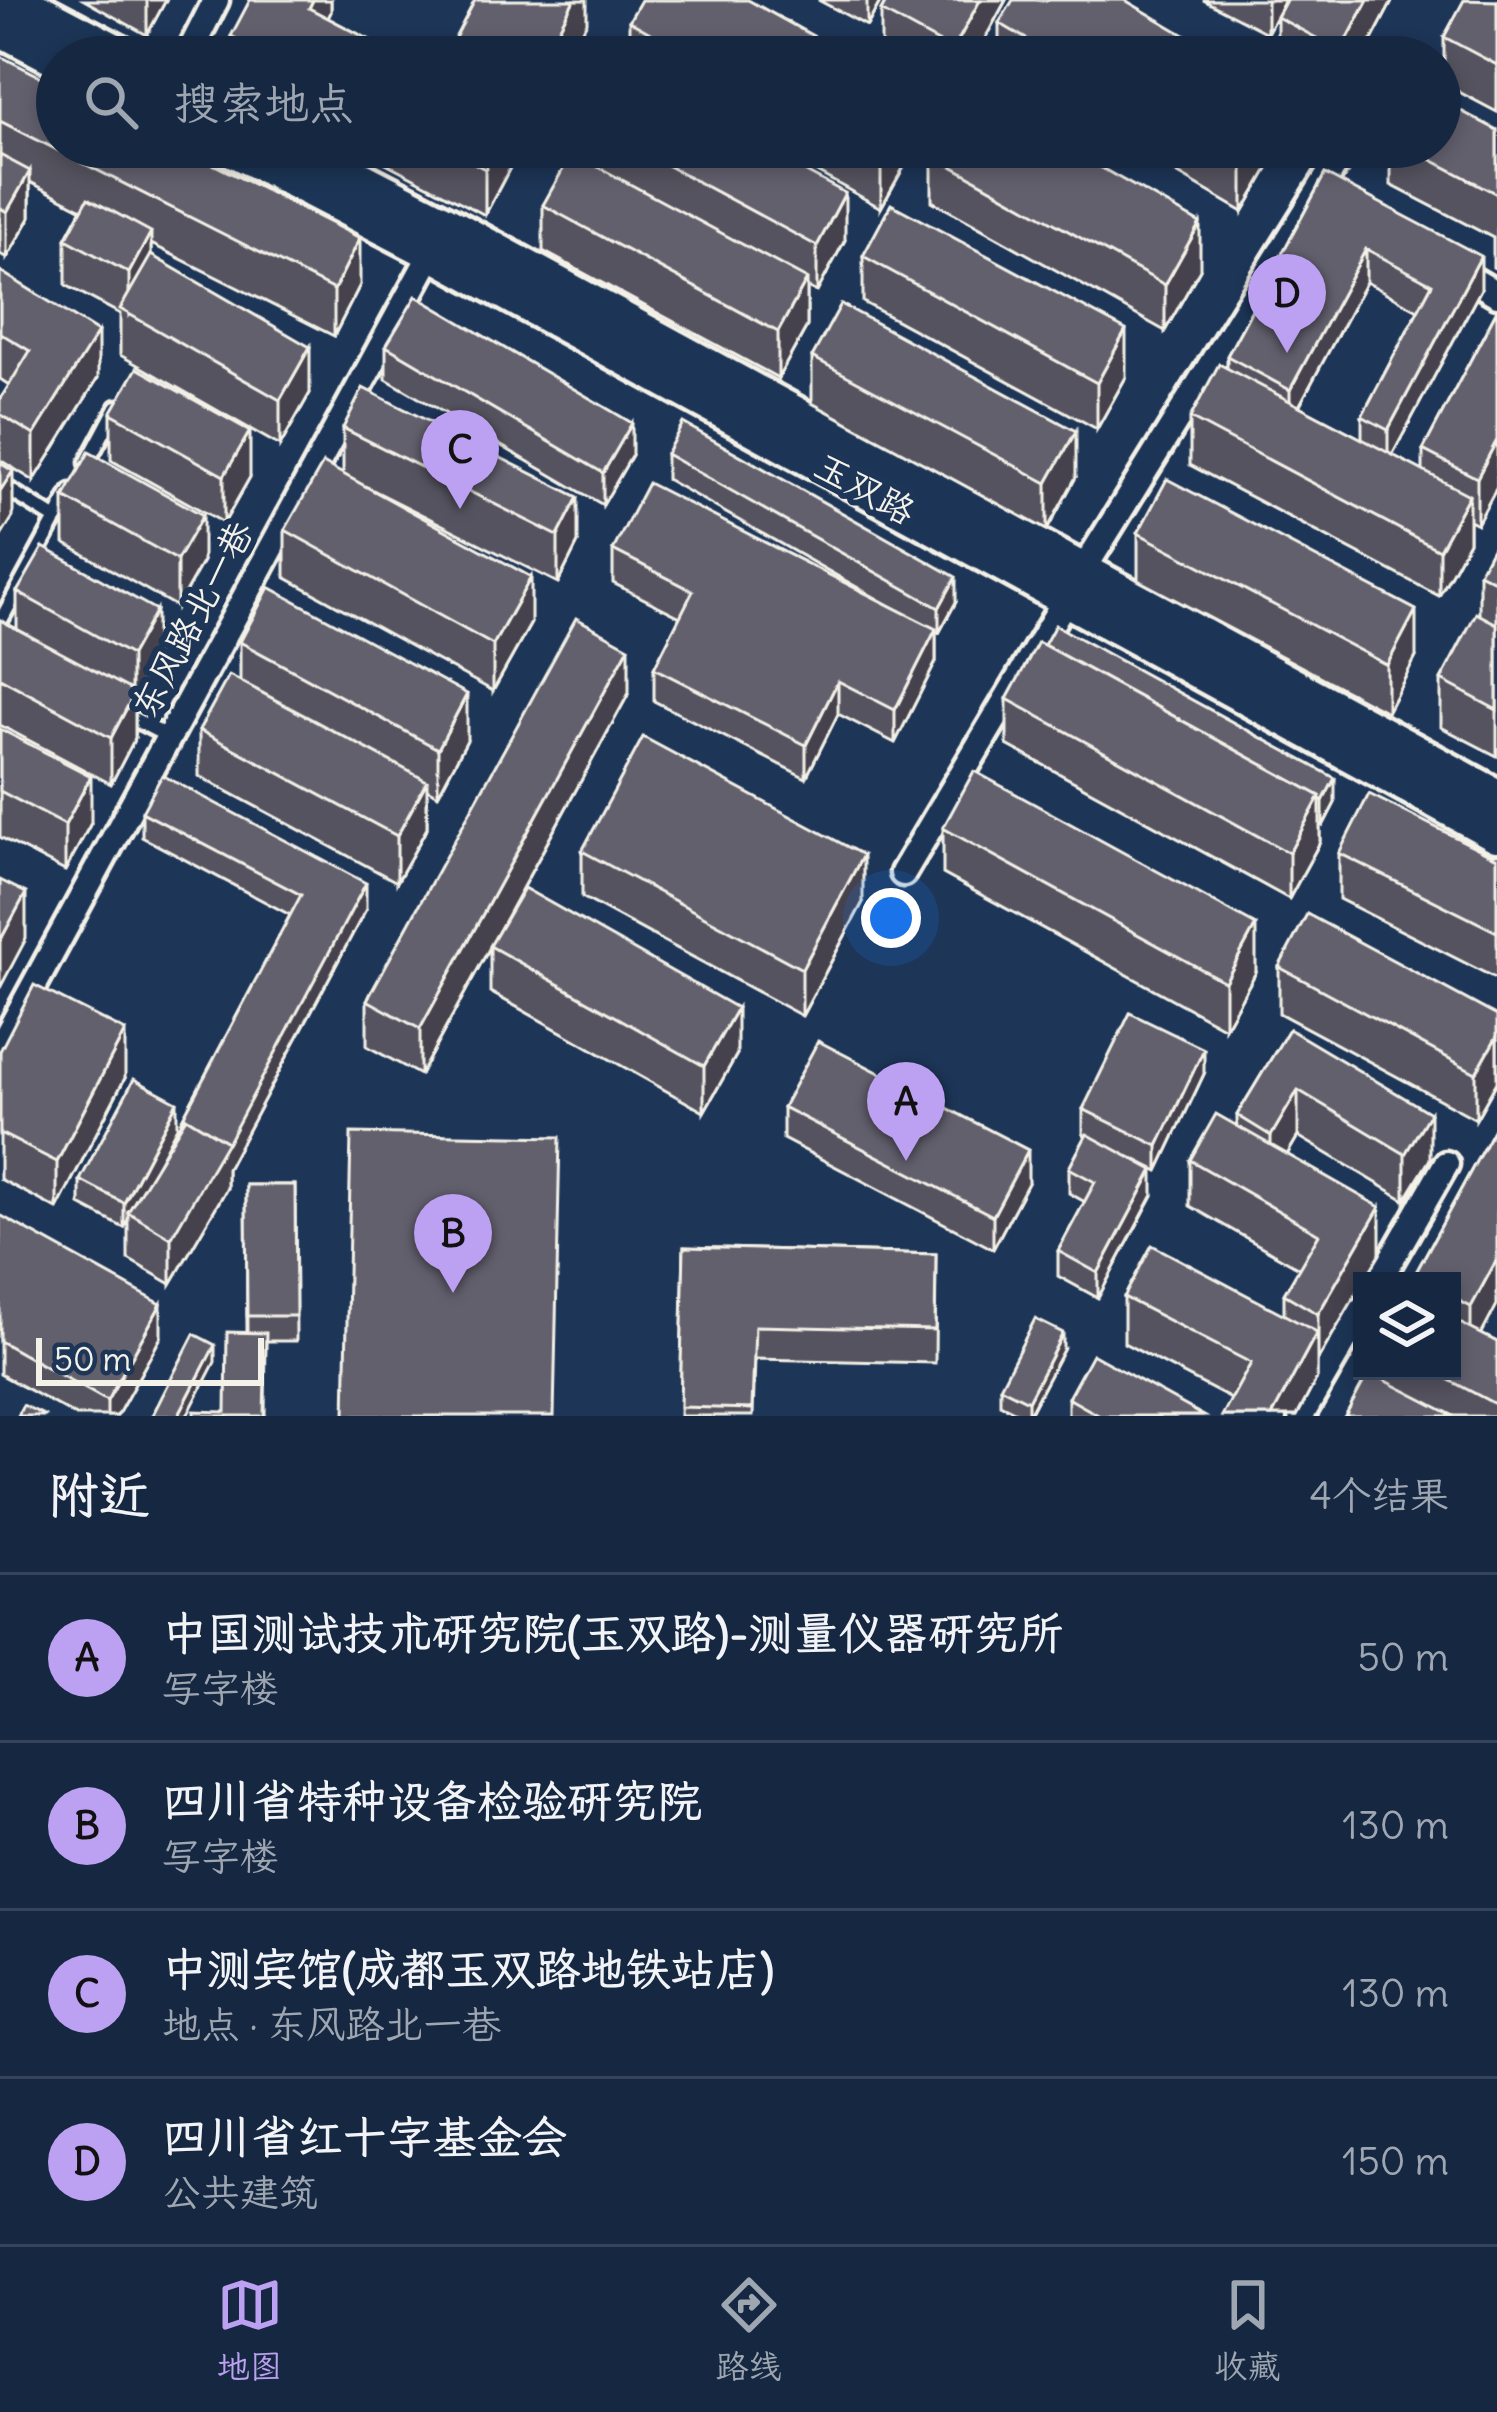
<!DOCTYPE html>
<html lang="zh">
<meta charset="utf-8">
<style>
body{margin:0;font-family:Delius,"LXGW WenKai TC",sans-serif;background:#23344c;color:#f1f3f6}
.controls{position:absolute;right:36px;bottom:36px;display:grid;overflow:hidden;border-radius:0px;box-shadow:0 6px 18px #0003}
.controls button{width:108px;height:108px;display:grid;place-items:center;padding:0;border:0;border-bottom:3px solid #35445a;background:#162841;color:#f1f3f6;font:60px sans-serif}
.scale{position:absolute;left:36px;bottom:30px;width:228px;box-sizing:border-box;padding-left:12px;border:6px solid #f4f1e8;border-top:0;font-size:33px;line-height:42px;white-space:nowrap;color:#f4f1e8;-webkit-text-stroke:9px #1d3557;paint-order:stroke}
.you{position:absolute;left:891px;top:918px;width:42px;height:42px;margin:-30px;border:9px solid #fff;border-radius:50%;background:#1a73e8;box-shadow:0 0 0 18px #1a73e833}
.badge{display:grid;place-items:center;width:78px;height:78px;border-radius:50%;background:#bca0f2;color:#111;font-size:39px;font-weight:700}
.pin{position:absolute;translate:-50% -99px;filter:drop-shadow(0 3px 6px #0008)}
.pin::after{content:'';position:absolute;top:63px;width:42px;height:36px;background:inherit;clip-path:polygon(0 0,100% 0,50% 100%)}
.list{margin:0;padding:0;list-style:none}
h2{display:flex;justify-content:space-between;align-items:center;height:156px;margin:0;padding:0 48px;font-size:51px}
h2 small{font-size:39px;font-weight:400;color:#9ea6b1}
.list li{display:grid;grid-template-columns:78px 1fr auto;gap:36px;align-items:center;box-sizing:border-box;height:168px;padding:0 48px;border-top:3px solid #35445a}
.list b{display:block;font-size:45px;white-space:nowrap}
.list p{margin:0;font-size:39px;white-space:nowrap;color:#9ea6b1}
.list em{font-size:39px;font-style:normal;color:#9ea6b1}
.icon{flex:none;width:66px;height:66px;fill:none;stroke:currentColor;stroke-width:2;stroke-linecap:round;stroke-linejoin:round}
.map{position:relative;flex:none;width:1497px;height:1416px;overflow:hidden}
.search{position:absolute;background:#162841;box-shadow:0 6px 18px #0003;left:36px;right:36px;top:36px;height:132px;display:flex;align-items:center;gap:30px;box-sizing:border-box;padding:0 42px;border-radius:66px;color:#9ea6b1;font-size:45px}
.sheet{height:828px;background:#162841}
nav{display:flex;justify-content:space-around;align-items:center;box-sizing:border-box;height:168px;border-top:3px solid #35445a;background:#162841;font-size:33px;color:#9ea6b1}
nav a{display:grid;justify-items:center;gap:6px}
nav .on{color:#bca0f2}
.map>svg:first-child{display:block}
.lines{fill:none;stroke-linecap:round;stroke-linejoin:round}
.service-casing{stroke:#f4f1e8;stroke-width:21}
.minor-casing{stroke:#f4f1e8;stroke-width:33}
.secondary-casing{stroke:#f4f1e8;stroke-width:45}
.service{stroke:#1d3557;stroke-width:12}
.minor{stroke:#1d3557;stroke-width:24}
.secondary{stroke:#1d3557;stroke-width:36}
.wall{fill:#55535f;stroke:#f4f1e8;stroke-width:3;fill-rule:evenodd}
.shaded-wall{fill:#45434d;stroke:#f4f1e8;stroke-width:3}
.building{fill:#63606e;stroke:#f4f1e8;stroke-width:3}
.labels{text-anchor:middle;stroke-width:12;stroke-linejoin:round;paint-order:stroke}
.street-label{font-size:36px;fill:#f4f1e8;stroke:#1d3557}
</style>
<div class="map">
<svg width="1497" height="1416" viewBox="0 0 1497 1416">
<rect width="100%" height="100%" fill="#1d3557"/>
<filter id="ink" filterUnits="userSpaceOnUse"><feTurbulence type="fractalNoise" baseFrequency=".00833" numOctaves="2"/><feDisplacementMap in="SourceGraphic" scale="24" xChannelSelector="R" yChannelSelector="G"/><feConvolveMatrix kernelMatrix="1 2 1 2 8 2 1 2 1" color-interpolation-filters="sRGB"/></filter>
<g filter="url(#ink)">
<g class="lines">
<defs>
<g id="service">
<path d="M87 463 117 407"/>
<path d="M0 484 56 519"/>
<path d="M0 622 71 491"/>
<path d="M124 714 169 737"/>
</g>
<g id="minor">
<path d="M1221 53 1226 57"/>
<path d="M187 57 216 0"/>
<path d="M1456 270 1497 294"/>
<path d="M903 873 1082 572 1346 147"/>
<path d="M0 1048 440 238"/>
<path d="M1379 1281 1446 1164"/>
<path d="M1301 1416 1362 1310"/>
</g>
<g id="secondary">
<path d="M16 0 124 57"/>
<path d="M0 27 57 57"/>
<path d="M231 147 432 251 1497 833"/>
<path d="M296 147 447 225 1497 798"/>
</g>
</defs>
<!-- service casing -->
<use href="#service" class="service-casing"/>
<!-- minor casing -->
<use href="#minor" class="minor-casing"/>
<!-- secondary casing -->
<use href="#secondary" class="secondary-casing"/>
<!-- service -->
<use href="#service" class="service"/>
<!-- minor -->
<use href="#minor" class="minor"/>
<!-- secondary -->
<use href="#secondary" class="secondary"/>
</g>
<!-- wall -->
<g class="wall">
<path d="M84 0H166L147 35Z"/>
<path d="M331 0V12L328 18 403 57H231V36Z"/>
<path d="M818 0H881L867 26Z"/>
<path d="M887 0H1006L975 57H881V11Z"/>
<path d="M1203 0H1285L1267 33Z"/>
<path d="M1286 0H1393L1363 57H1277V17Z"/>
<path d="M1497 1V112L1444 84V37Z"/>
<path d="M629 21 851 57H629Z"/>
<path d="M999 23 1222 57H999Z"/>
<path d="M0 56 360 285 334 336 151 244V255L310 393 280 446 120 355V314L66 285V239L82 209 30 182V218L7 258 0 254Z"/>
<path d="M1497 130V269L1493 267V238L1391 185V147H1440Z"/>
<path d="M355 147H521L485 215Z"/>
<path d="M582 147H760L845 240 817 292 807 287V326L778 378 543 251V205L582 158Z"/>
<path d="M772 147H915L881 208Z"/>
<path d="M1132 147H1281L1243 212Z"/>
<path d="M932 155 1200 269 1165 331 932 201Z"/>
<path d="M1325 174 1481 289 1392 455 1423 471V450L1497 310V487L1477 524 1469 520V541L1439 596 1190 465V418L1227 368V356ZM1366 282 1418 310 1362 416V439L1299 406Z"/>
<path d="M863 256 1126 377 1097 429 863 302Z"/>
<path d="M0 271 98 378 34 481 0 460V400L9 385 0 379Z"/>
<path d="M386 346 632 455 603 505 386 379Z"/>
<path d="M812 357 1076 477 1047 530 812 403Z"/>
<path d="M111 413 250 477 224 523 111 460Z"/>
<path d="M343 428 578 543 558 583 367 487 531 623 493 691 285 577V530L343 474Z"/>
<path d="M666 454 956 602 939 633 936 631V662L895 743 838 714 806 778 654 701V668L680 617 613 583V550L899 611 666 479Z"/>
<path d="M64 497 203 561 177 607 64 543Z"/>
<path d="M1138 533 1416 657 1387 712 1138 580Z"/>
<path d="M1497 539V756L1441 727V680L1479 614V573Z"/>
<path d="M17 592 156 656 135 694V738L111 784 0 725V620L17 629Z"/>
<path d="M240 642 467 740 438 795 427 789V828L397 882 199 776V730L240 681Z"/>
<path d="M629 693 505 920 737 1054 704 1112 490 992V947L420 1075 367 1046V1000Z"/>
<path d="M1007 699 1335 803 1323 826 1320 824V842L1289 899 1007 745Z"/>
<path d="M0 729 91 823 65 871 0 837Z"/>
<path d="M142 812 366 909 227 1169V1188L171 1284 128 1259V1219L124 1228 80 1205V1180L177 1127 161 1157 181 1124V1121L290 915 142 837Z"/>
<path d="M943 828 1256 972 1225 1028 943 874Z"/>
<path d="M582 851 863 902 802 1016 582 897Z"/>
<path d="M1339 853 1497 858V979L1339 899Z"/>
<path d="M1279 967 1497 1016V1082L1476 1119 1279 1013Z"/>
<path d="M1289 1029 1430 1159 1405 1200 1298 1136 1287 1155 1380 1254 1317 1359V1378L1297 1416H1223L1231 1399 1124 1343V1297L1284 1314V1294L1299 1268 1190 1206V1160L1237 1126V1115Z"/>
<path d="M0 1051 125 1078 57 1209 0 1179Z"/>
<path d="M1204 1074 1158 1171 1132 1158 1153 1195 1098 1298 1058 1276V1251L1085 1202 1069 1193V1168L1086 1136 1083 1134V1109Z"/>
<path d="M783 1107 1028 1183 993 1249 783 1139Z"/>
<path d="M1497 1123 1481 1334 1497 1342V1416H1345L1385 1380V1371H1452V1281H1414V1276Z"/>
<path d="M246 1185H295L296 1341H266L265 1416 226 1412 247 1333Z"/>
<path d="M0 1215 161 1337 117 1416H76L0 1374Z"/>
<path d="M684 1247 936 1254 935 1363 755 1359 753 1416H680Z"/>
<path d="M1063 1350 1028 1416H1024L1000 1404V1387Z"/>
<path d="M1068 1398 1204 1416H1068Z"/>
</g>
<!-- shaded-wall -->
<g class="shaded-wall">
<path d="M147 0H166L147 35Z"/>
<path d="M313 0H331V12L309 54V8Z"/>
<path d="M574 0H587V22L569 57H544Z"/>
<path d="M867 0H881L867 26Z"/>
<path d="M980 0H1006L975 57H953V50Z"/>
<path d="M1267 0H1285L1267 33Z"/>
<path d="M1368 0H1393L1363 57H1341V51Z"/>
<path d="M497 147H521L485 215V169Z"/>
<path d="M889 147H915L881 208V162Z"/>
<path d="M1254 147H1281L1243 212V166Z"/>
<path d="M30 171V218L7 258V212Z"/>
<path d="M845 193V240L817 292V246Z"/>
<path d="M1200 223V269L1165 331V285Z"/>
<path d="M151 232V279L129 314V273Z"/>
<path d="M360 238V285L334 336V290Z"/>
<path d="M1366 249V282L1290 423V390Z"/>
<path d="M1481 256V289L1388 463V430Z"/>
<path d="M807 279V326L778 378V332Z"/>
<path d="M1126 330V377L1097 429V383Z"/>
<path d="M98 332V378L34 481V435Z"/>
<path d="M310 347V393L280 446V400Z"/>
<path d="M632 423V455L603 505V473Z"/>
<path d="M250 431V477L224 523V476Z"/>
<path d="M1076 431V477L1047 530V483Z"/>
<path d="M1497 440V487L1477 524V478Z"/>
<path d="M13 471V517L0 538V491Z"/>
<path d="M1469 495V541L1439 596V550Z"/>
<path d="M578 497V543L558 583V536Z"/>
<path d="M203 515V561L177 607V560Z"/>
<path d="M531 577V623L493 691V645Z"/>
<path d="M956 577V602L939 633V608Z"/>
<path d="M156 610V656L135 694V738L111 784V738L131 700V655Z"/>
<path d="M1416 610V657L1387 712V665Z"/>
<path d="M936 629V662L895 743V710Z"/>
<path d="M629 647V693L420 1075V1029Z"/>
<path d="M838 681V714L806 778V745Z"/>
<path d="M467 694V740L438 795V749Z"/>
<path d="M91 776V823L65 871V825Z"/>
<path d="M1335 778V803L1323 826V801Z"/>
<path d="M427 781V828L397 882V836Z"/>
<path d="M1320 796V842L1289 899V853Z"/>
<path d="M863 855V902L802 1016V969Z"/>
<path d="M366 883V909L227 1169V1188L171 1284V1238Z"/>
<path d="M26 893V939L0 988V941Z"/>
<path d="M1256 925V972L1225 1028V982Z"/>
<path d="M737 1008V1054L704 1112V1066Z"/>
<path d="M125 1031V1078L57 1209V1162Z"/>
<path d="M1497 1036V1082L1476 1119V1073Z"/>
<path d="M1204 1049V1074L1158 1171V1146Z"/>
<path d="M1298 1090V1136L1271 1182V1136Z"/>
<path d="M177 1102V1127L131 1214 128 1212V1219L124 1228V1203Z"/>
<path d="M1430 1113V1159L1405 1200V1154Z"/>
<path d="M1028 1150V1183L993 1249V1216Z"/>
<path d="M1153 1170V1195L1098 1298V1273Z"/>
<path d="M1380 1207V1254L1364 1281H1362V1284L1318 1360V1314Z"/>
<path d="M1497 1259V1305L1471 1354V1307Z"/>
<path d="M161 1304V1337L117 1416H107V1401Z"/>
<path d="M1317 1332V1378L1297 1416H1272Z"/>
<path d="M1063 1333V1350L1028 1416V1401Z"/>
<path d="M215 1345V1362L187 1416H178Z"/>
</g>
<!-- building -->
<g class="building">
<path d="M250 0H313L309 8 403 57H272L231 36Z"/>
<path d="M475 0H574L544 57H445Z"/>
<path d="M641 0H748L851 57H693L629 21Z"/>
<path d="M887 0H980L953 50 881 11Z"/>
<path d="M1013 0H1125L1222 57H1057L999 23Z"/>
<path d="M1286 0H1368L1341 51 1277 17Z"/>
<path d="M1464 0 1497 1V65L1444 37Z"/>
<path d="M0 56 57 85V147H179L360 238 334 290 0 121Z"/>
<path d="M1440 100 1497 130V194L1407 147H1440Z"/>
<path d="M444 147H497L485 169Z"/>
<path d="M633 147H760L845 193 817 246Z"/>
<path d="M855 147H889L881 162Z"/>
<path d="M937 147H1064L1200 223 1165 285 932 155Z"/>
<path d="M1210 147H1254L1243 166Z"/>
<path d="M572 153 807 279 778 332 543 205Z"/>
<path d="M0 155 30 171 7 212 0 208Z"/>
<path d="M1325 174 1481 256 1388 430 1362 416 1432 284 1366 249 1290 390 1227 356Z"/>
<path d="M88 198 151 232 129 273 66 239Z"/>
<path d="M891 204 1126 330 1097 383 863 256Z"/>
<path d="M151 255 310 347 280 400 120 309Z"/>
<path d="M0 271 98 332 34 435 0 414V400L30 351 0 333Z"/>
<path d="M416 296 632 423 603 473 386 346Z"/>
<path d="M841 304 1076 431 1047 483 812 357Z"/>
<path d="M1497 310V440L1477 478 1423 450Z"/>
<path d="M1219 364 1469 495 1439 550 1190 418Z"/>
<path d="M137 368 250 431 224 476 111 413Z"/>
<path d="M363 388 578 497 558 536 343 428Z"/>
<path d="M683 423 956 577 939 608 666 454Z"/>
<path d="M89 452 203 515 177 560 64 497Z"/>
<path d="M0 463 13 471 0 491Z"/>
<path d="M323 463 531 577 493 645 285 530Z"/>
<path d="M1167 479 1416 610 1387 665 1138 533Z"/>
<path d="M648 483 936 629 895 710 838 681 806 745 654 668 693 591 613 550Z"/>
<path d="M1497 539V582L1479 573Z"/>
<path d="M43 547 156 610 131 655 17 592Z"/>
<path d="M269 587 467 694 438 749 240 642Z"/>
<path d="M1476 613 1497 624V710L1441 680Z"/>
<path d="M576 618 629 647 420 1029 367 1000Z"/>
<path d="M0 620 135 692 111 738 0 678Z"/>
<path d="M1055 625 1335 778 1323 801 1319 798 1320 796 1044 645Z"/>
<path d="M1038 642 1320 796 1289 853 1007 699Z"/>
<path d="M229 675 427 781 397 836 199 730Z"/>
<path d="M0 729 91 776 65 825 0 791Z"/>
<path d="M643 737 863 855 802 969 582 851Z"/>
<path d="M974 771 1256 925 1225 982 943 828Z"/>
<path d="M162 775 366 883 227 1144V1142L186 1117 183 1122 181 1121 301 895 142 812Z"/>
<path d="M1369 794 1497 858V932L1339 853Z"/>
<path d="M0 880 26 893 0 941Z"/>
<path d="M524 888 737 1008 704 1066 490 946Z"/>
<path d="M1307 914 1497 1016V1036L1476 1073 1279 967Z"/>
<path d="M34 985 125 1031 57 1162 0 1133V1051Z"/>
<path d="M1130 1013 1204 1049 1158 1146 1083 1109Z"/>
<path d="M1289 1029 1430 1113 1405 1154 1298 1090 1271 1136 1237 1115Z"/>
<path d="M818 1041 1028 1150 993 1216 783 1107Z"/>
<path d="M134 1079 177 1102 124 1203 80 1180Z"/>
<path d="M1216 1114 1380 1207 1318 1314 1284 1294 1319 1234 1190 1160Z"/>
<path d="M186 1117 227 1142 171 1238 128 1212Z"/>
<path d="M1497 1123V1259L1471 1307 1452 1297V1281H1423L1414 1276Z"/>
<path d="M351 1133 560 1137 554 1416H345Z"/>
<path d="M1087 1134 1153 1170 1098 1273 1058 1251 1095 1182 1069 1168Z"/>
<path d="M246 1185H295L296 1316H247Z"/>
<path d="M0 1215 161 1304 107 1401 0 1341Z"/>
<path d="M1152 1245 1317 1332 1272 1416H1222L1251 1363 1124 1297Z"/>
<path d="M684 1247 936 1254 935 1330 755 1326 752 1409 680 1407Z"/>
<path d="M1035 1319 1063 1333 1028 1401 1000 1387Z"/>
<path d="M1452 1319 1497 1342V1405L1432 1371H1452Z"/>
<path d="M227 1332 266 1333 264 1416H194V1411L226 1412Z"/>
<path d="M194 1334 215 1345 178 1416H152Z"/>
<path d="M1092 1354 1204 1416H1100L1068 1398Z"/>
<path d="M1369 1372 1454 1416H1345Z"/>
<path d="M23 1405 46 1416H18Z"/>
</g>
</g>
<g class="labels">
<!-- street labels -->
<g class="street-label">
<text transform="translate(865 488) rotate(29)" y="13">玉双路</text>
<text transform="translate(192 619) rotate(-62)" y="13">东风路北一巷</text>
</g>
</g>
</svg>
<div class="controls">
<button><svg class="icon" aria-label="layers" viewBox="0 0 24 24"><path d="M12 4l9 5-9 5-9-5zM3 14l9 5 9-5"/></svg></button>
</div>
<div class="scale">50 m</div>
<div class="you"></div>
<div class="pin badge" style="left:906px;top:1161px">A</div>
<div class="pin badge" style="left:453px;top:1293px">B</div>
<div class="pin badge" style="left:460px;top:509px">C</div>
<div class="pin badge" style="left:1287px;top:353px">D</div>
<div class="search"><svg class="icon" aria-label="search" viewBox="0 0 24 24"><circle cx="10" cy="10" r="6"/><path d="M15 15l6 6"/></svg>搜索地点</div>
</div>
<section class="sheet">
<h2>附近<small>4个结果</small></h2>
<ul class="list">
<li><span class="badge">A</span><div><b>中国测试技术研究院(玉双路)-测量仪器研究所</b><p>写字楼</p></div><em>50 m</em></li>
<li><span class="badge">B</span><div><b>四川省特种设备检验研究院</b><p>写字楼</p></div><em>130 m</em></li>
<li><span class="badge">C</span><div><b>中测宾馆(成都玉双路地铁站店)</b><p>地点 · 东风路北一巷</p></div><em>130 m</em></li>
<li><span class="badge">D</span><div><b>四川省红十字基金会</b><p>公共建筑</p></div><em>150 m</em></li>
</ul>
</section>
<nav>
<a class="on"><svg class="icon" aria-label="map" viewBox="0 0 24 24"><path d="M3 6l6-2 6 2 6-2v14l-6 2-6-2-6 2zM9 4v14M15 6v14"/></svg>地图</a>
<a><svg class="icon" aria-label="directions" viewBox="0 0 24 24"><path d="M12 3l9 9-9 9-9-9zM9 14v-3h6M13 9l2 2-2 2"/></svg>路线</a>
<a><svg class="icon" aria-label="saved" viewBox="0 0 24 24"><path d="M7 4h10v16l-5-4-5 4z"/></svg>收藏</a>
</nav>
